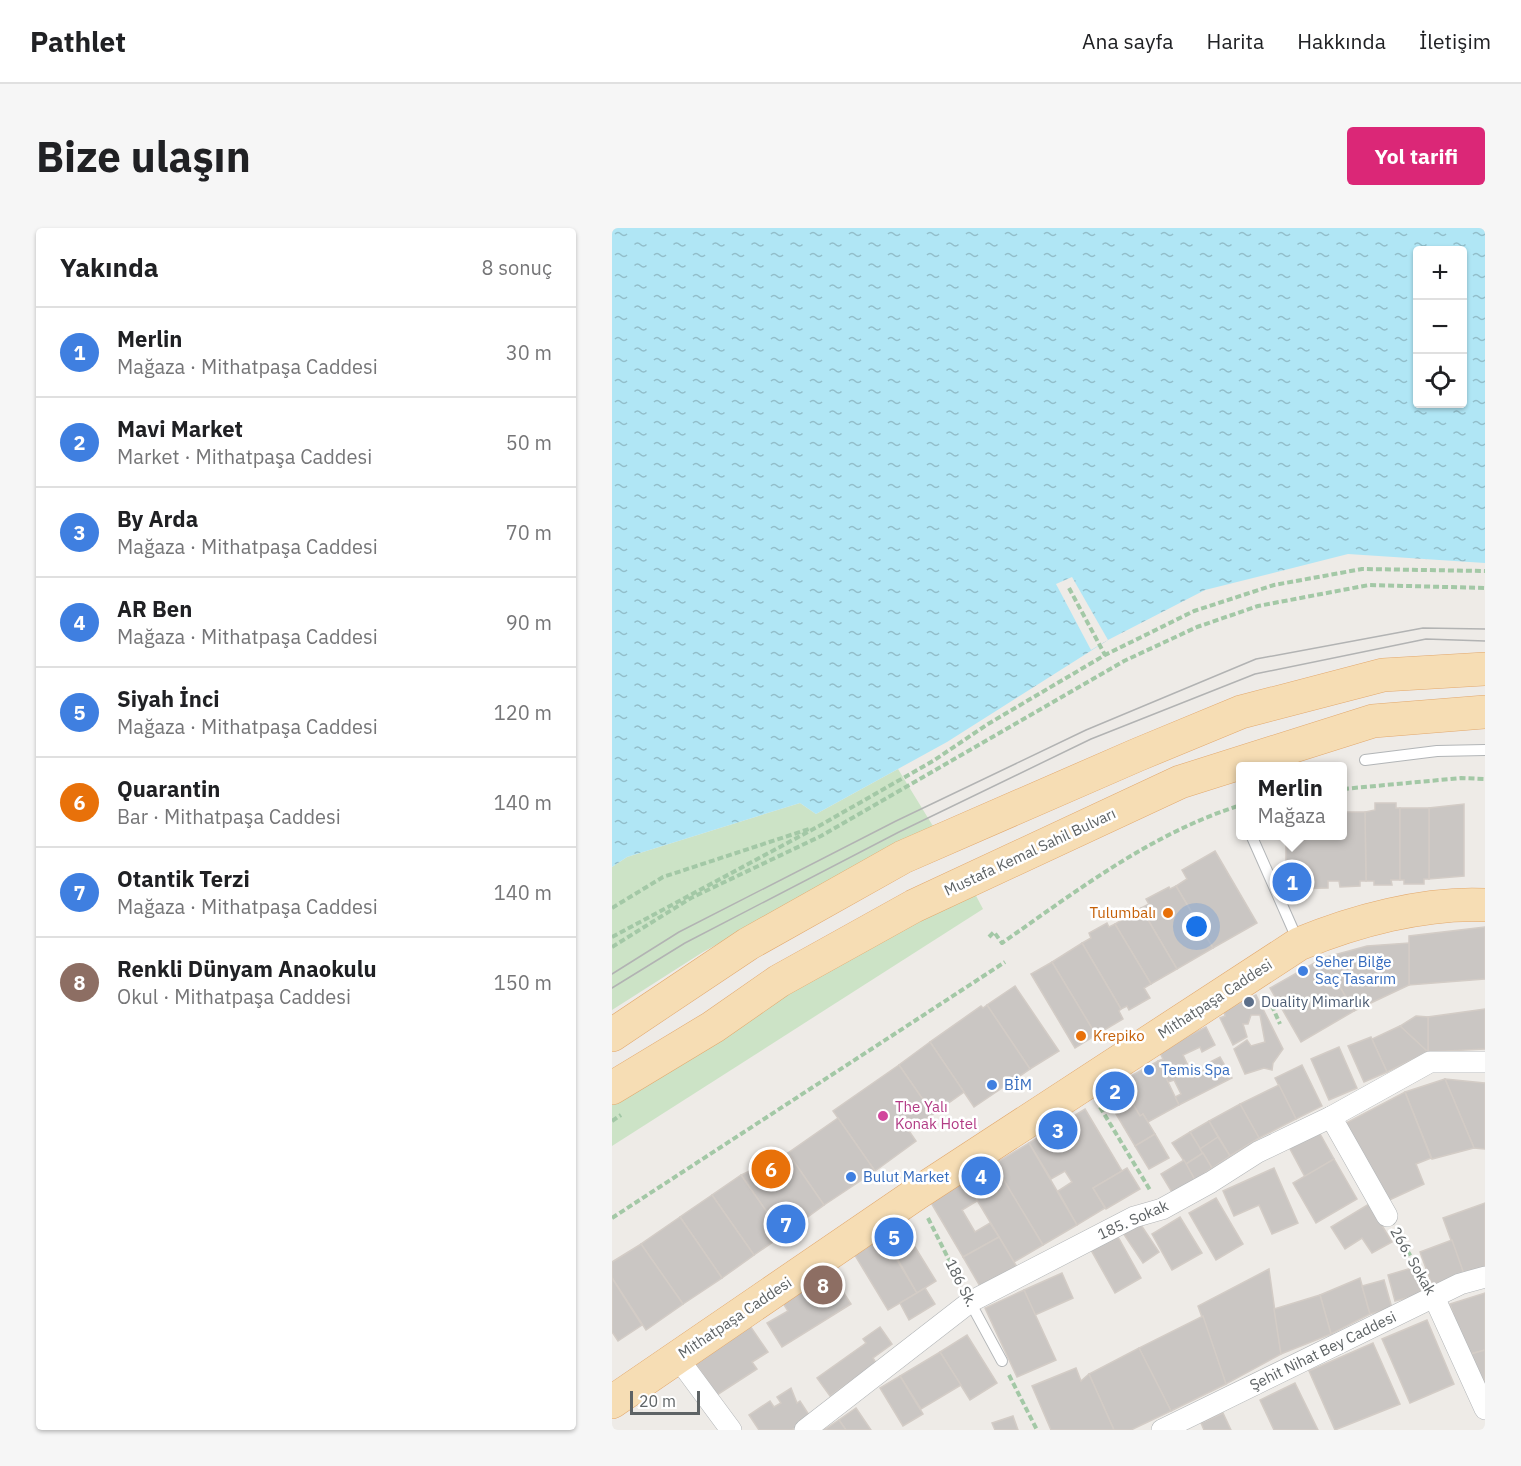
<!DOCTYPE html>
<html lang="tr">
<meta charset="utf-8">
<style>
body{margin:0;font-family:"IBM Plex Sans",sans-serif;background:#f6f6f6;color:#202124}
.controls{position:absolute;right:18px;top:18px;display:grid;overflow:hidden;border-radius:6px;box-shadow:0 2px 4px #0004}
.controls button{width:54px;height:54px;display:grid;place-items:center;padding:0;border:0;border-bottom:2px solid #e0e0e0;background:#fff;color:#202124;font:30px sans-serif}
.scale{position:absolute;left:18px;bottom:15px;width:70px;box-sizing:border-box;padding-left:6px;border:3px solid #5e6365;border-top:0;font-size:16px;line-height:21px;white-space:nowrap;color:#5e6365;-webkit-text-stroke:4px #fff;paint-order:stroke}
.you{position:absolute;left:585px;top:699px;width:21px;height:21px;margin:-15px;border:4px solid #fff;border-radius:50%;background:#1a73e8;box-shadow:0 0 0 9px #1a73e833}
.badge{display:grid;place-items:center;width:39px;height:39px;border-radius:50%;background:#db2777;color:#fff;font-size:20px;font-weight:700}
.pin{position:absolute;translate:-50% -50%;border:3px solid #fff;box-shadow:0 2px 6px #0006}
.popup{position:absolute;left:624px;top:534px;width:111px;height:78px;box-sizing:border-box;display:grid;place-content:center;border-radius:6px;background:#fff;filter:drop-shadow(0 2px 4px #0005);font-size:20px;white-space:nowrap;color:#757577}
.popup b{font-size:22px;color:#202124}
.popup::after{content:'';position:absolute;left:50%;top:100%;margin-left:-12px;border:12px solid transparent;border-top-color:#fff}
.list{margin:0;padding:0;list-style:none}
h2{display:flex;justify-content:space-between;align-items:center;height:78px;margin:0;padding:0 24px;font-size:26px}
h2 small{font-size:20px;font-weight:400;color:#757577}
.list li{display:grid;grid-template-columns:39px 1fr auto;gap:18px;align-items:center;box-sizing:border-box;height:90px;padding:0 24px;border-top:2px solid #e0e0e0}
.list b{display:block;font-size:22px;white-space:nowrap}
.list p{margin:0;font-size:20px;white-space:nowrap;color:#757577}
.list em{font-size:20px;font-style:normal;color:#757577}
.icon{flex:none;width:33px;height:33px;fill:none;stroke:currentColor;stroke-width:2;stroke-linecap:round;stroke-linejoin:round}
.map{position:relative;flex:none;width:873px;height:1202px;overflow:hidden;border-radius:6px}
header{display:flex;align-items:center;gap:36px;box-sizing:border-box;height:84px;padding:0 30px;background:#fff;border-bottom:2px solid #e0e0e0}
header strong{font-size:28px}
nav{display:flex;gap:33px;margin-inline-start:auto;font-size:21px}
.intro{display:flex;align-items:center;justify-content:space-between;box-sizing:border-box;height:144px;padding:0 36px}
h1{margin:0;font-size:42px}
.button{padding:15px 27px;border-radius:6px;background:#db2777;color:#fff;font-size:21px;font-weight:700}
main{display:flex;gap:36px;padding:0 36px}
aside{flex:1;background:#fff;border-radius:6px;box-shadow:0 2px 4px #0004}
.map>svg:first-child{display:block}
.green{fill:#cce3c6}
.water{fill:url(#water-ripples);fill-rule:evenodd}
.pier{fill:#eeebe7}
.building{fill:#cac6c3;stroke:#d3ccc6;stroke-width:1.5}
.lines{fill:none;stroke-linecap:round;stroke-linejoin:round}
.service-casing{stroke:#b2b5b7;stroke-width:12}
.minor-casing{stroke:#b2b5b7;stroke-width:22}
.primary-casing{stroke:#e2a86d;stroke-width:34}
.path{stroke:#a3c8a6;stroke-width:4;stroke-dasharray:6 3;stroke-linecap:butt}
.service{stroke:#fff;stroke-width:10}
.minor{stroke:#fff;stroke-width:21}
.primary{stroke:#f6ddb4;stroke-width:33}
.tram{stroke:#b2b3b3;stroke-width:1.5}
.food-dot{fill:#e8710a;stroke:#fff;stroke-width:2}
.shop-dot{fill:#3f7fe0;stroke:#fff;stroke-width:2}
.service-dot{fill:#5c6f8a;stroke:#fff;stroke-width:2}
.hotel-dot{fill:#d1479c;stroke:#fff;stroke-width:2}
.labels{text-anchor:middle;stroke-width:5;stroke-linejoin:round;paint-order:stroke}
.street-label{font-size:15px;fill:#5e6365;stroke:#fff}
.food-label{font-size:15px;fill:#c56008;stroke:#fff;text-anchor:end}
.shop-label{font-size:15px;fill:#366cbe;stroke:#fff;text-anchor:start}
.service-label{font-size:15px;fill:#4e5e75;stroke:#fff;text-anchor:start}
.hotel-label{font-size:15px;fill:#b23c85;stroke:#fff;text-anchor:start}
</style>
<header>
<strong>Pathlet</strong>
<nav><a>Ana sayfa</a><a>Harita</a><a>Hakkında</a><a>İletişim</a></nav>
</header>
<div class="intro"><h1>Bize ulaşın</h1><a class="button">Yol tarifi</a></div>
<main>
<aside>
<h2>Yakında<small>8 sonuç</small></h2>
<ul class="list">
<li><span class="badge" style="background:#3f7fe0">1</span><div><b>Merlin</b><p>Mağaza · Mithatpaşa Caddesi</p></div><em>30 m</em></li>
<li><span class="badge" style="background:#3f7fe0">2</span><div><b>Mavi Market</b><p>Market · Mithatpaşa Caddesi</p></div><em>50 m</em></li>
<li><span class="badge" style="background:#3f7fe0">3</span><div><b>By Arda</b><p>Mağaza · Mithatpaşa Caddesi</p></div><em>70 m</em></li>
<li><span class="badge" style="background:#3f7fe0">4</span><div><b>AR Ben</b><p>Mağaza · Mithatpaşa Caddesi</p></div><em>90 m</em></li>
<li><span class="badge" style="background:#3f7fe0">5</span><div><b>Siyah İnci</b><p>Mağaza · Mithatpaşa Caddesi</p></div><em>120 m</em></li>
<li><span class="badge" style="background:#e8710a">6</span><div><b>Quarantin</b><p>Bar · Mithatpaşa Caddesi</p></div><em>140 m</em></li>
<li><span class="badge" style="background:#3f7fe0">7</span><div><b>Otantik Terzi</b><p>Mağaza · Mithatpaşa Caddesi</p></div><em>140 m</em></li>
<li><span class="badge" style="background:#8d6e63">8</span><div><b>Renkli Dünyam Anaokulu</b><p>Okul · Mithatpaşa Caddesi</p></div><em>150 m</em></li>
</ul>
</aside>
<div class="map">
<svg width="873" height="1202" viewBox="0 0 873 1202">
<defs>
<pattern id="water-ripples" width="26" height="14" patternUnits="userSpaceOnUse" patternTransform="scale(1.5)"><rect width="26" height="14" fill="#b0e6f5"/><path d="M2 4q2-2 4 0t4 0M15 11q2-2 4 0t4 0" fill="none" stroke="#92beca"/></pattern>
</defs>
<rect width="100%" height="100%" fill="#eeebe7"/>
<!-- green -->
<g class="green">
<path d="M286 541 324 603 208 660 91 724 0 782V639L15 629 188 575 204 586Z"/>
<path d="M361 662 371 681 0 918V875L189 758Z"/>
</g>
<!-- water -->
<path class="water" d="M0 0H873V335L736 326 593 362 496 412 335 514 204 586 188 575 15 629 0 639ZM806 22H850V176H806Z"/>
<!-- pier -->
<path class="pier" d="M460 349 496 412 479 422 444 356Z"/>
<!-- building -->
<g class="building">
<path d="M763 575H784V580H788V652H779L780 657H762V653H754L753 584 763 582Z"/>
<path d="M852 576V648L817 651V580Z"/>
<path d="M788 580H817V651H812V656H792V652H788Z"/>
<path d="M731 584H753L754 653H748V658L728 659 727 653H716V660L674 661V608H731Z"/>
<path d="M603 623 645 695 601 720 564 658 575 651 570 642Z"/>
<path d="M564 658 601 720 565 741 529 680 537 676 534 671 557 659 558 661Z"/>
<path d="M529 680 565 741 539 756 503 696Z"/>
<path d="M495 695 497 699 503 696 539 756 532 760 538 770 517 782 515 778 509 781 470 715 479 710 477 705Z"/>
<path d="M873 699V751L797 757V708Z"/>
<path d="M470 715 509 781 507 783 511 791 484 807 440 734Z"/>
<path d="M797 715V757L742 783 711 730 755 718Z"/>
<path d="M711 730 742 783 689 814 658 760Z"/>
<path d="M440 734 484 807 463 820 419 746Z"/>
<path d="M403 758 447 823 418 841 375 777Z"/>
<path d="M644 767 671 821 661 835 660 842 652 840 633 846 622 821 635 812 639 818 653 814 648 787H639L636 796H631L635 809 621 817 608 790 613 788 612 783Z"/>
<path d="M375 777 418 841 362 879 318 814 369 778 371 780Z"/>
<path d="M873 781V821L816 824V789Z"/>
<path d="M804 788 816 789V824L788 798Z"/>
<path d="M788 798 816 824 775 844 760 811Z"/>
<path d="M594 799 603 817 590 824 588 819 571 827 581 848 600 838 598 834 608 829 620 850 567 877 563 869 569 866 562 852 556 854 546 833 551 831 547 823Z"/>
<path d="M759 809 775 844 752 854 736 818Z"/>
<path d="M318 814 352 864 321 886 287 837Z"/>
<path d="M727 819 745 860 717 872 699 831Z"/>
<path d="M546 833 567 877 536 894 531 886 528 888 508 854Z"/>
<path d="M287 837 321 886 297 903 304 913 263 943 221 883Z"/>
<path d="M690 837 710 878 684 891 663 850Z"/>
<path d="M833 851 873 855V921L862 920Z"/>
<path d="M833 851 862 920 820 931 793 864Z"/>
<path d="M508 854 528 888 531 886 543 906 523 918 491 864Z"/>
<path d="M667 857 684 891 647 910 628 876Z"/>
<path d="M793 864 819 930 804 936 812 956 773 974 734 895Z"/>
<path d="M628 876 647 910 618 928 597 893Z"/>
<path d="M473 881 510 943 481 960 493 980 465 997 446 963 460 954 453 943 439 951 417 915Z"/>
<path d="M226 890 263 943 212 977 176 925Z"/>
<path d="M597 893 606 909 588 921 578 904Z"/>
<path d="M578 904 591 925 574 936 560 915Z"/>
<path d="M707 904 722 931 693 949 677 919Z"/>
<path d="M543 906 557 930 537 941 523 918Z"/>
<path d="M606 909 618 928 600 940 588 921Z"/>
<path d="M417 915 465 997 431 1017 382 936Z"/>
<path d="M176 925 212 977 171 1007 129 947Z"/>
<path d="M591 925 600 940 583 952 574 936Z"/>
<path d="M722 931 745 971 704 995 681 955Z"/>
<path d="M572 932 583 952 561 966 549 946Z"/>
<path d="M382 936 431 1017 402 1034 353 952Z"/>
<path d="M515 940 528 961 494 981 481 960Z"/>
<path d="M662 940 686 995 660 1006 647 977 622 988 611 963Z"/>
<path d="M129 947 171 1007 142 1027 100 967Z"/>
<path d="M353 952 365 973 350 982 363 1004 378 995 387 1009 351 1029 318 973Z"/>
<path d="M100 967 142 1027 110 1050 68 989Z"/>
<path d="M604 970 631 1016 604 1032 577 985Z"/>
<path d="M873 975V1040L852 1048 831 990Z"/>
<path d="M757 976 780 1014 760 1025 750 1010 733 1021 719 999Z"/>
<path d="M68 989 110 1050 71 1076 29 1016Z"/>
<path d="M568 989 590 1025 560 1042 540 1006Z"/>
<path d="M527 994 547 1024 531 1035 511 1005Z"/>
<path d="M270 1007 305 1065 276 1082 241 1024Z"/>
<path d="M505 1007 529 1050 503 1065 479 1022Z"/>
<path d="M387 1009 405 1039 369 1060 351 1029Z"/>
<path d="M840 1012 852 1046 820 1057 808 1024Z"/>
<path d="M29 1016 71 1076 34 1102 0 1050V1034Z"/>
<path d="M303 1019 324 1053 305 1065 285 1030Z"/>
<path d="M803 1039 810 1066 783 1073 776 1047Z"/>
<path d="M657 1041 669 1126 614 1156 586 1078Z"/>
<path d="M217 1042 239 1076 170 1119 155 1095 176 1083 169 1072Z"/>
<path d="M450 1045 461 1070 423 1087 412 1062Z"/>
<path d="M0 1050 30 1097 6 1113 0 1104Z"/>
<path d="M748 1050 758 1086 719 1106 708 1067Z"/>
<path d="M772 1052 780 1080 758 1086 750 1058Z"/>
<path d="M313 1060 323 1076 297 1092 288 1075Z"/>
<path d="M412 1062 444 1132 405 1149 373 1080Z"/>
<path d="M873 1065V1122L855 1127 838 1076Z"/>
<path d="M708 1067 719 1106 669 1126 662 1081Z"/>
<path d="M591 1088 614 1156 559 1183 527 1120Z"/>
<path d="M815 1092 842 1156 798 1175 770 1111Z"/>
<path d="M136 1095 156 1124 140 1134 145 1141 105 1167 81 1132Z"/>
<path d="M268 1099 280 1116 261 1130 264 1135 218 1168 205 1150 254 1115 251 1111Z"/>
<path d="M355 1107 385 1155 358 1172 328 1124Z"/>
<path d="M761 1115 788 1176 723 1202 697 1143Z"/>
<path d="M527 1120 559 1183 519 1202H502L477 1146Z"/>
<path d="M873 1122V1161L855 1127Z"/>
<path d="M328 1124 349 1157 309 1181 288 1148Z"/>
<path d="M464 1140 469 1153 477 1146 502 1202H439L420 1158Z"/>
<path d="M288 1148 311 1186 291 1198 268 1160Z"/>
<path d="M683 1155 706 1202H662L648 1172Z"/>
<path d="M179 1160 185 1175 188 1173 199 1190 180 1202H147L137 1187 158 1173 162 1179 169 1175 165 1169Z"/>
<path d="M244 1180 259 1202H234L227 1192Z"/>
<path d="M611 1185 619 1202H592L589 1195Z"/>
<path d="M401 1188 406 1202H383L380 1195Z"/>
<path d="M227 1192 234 1202H212Z"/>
</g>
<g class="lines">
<defs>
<g id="service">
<path d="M753 532 825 523 873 522"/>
<path d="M640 609 686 713"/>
<path d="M358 1074 390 1133"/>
</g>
<g id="minor">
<path d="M719 889 775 988"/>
<path d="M822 1069 873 1181"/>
<path d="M65 1129 119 1202"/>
<path d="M193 1202 358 1074 522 989 550 981 599 954 646 924 719 889 818 834H873"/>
<path d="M550 1202 848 1056 873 1049"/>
</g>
<g id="primary">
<path d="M0 807 136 716 291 629 525 527 629 484 771 447 873 441"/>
<path d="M0 860 101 799 167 753 302 678 568 554 761 493 873 484"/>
<path d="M0 1174 304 966 687 716C742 693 813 674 873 677"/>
</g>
</defs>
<!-- service casing -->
<use href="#service" class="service-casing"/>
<!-- minor casing -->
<use href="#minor" class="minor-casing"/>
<!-- primary casing -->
<use href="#primary" class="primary-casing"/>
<!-- path -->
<g class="path">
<path d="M457 360 493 427"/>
<path d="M731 561 849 550 873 551"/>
<path d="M0 680 51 649 197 601"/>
<path d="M0 709 207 598 321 533 376 496 493 427 582 383 662 357 750 341 873 343"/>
<path d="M377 709 382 704 390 715C466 662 540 605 629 577"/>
<path d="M0 719 79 670 209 608 512 433 585 399 646 378 757 357 873 360"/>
<path d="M656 769 668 796"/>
<path d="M488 879 538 962"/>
<path d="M0 893 9 887"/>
<path d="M0 990 393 734"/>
<path d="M316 990 349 1056"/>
<path d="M786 1007 811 1049"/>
<path d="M397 1147 425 1202"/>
</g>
<!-- service -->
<use href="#service" class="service"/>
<!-- minor -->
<use href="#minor" class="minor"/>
<!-- primary -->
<use href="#primary" class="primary"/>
<!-- tram -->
<g class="tram">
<path d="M0 746 67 704 284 593 474 502 644 431 811 400 873 401"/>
<path d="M0 760 73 715 287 604 479 511 643 446 814 411 873 413"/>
</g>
</g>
<!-- markers -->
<g class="food-dot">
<circle cx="556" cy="685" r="6"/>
<circle cx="469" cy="808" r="6"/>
</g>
<g class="shop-dot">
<circle cx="691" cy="743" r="6"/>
<circle cx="537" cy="842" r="6"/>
<circle cx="380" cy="857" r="6"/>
<circle cx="239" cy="949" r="6"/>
</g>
<circle class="service-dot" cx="637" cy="774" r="6"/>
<circle class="hotel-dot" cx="271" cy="888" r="6"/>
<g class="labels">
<!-- street labels -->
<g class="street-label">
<text transform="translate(418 624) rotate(-25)" y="5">Mustafa Kemal Sahil Bulvarı</text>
<text transform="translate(603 771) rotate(-33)" y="5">Mithatpaşa Caddesi</text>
<text transform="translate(521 992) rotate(-24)" y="5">185. Sokak</text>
<text transform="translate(801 1033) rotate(60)" y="5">266. Sokak</text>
<text transform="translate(349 1055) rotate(63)" y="5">186 Sk.</text>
<text transform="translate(123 1090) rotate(-34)" y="5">Mithatpaşa Caddesi</text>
<text transform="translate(711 1123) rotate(-26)" y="5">Şehit Nihat Bey Caddesi</text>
</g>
<!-- food labels -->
<g class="food-label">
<text x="544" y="690">Tulumbalı</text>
<text x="481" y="813" text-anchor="start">Krepiko</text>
</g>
<!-- shop labels -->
<g class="shop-label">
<text x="703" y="739">Seher Bilğe<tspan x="703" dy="17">Saç Tasarım</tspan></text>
<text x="549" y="847">Temis Spa</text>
<text x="392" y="862">BİM</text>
<text x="251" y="954">Bulut Market</text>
</g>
<!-- service labels -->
<g class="service-label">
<text x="649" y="779">Duality Mimarlık</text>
</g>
<!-- hotel labels -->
<g class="hotel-label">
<text x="283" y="884">The Yalı<tspan x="283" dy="17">Konak Hotel</tspan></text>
</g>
</g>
</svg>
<div class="controls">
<button>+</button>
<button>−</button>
<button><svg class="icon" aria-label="locate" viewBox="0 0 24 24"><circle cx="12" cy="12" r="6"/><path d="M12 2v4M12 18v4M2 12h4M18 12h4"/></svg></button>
</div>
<div class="scale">20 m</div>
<div class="you"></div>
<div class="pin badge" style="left:680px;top:654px;background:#3f7fe0">1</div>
<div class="popup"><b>Merlin</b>Mağaza</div>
<div class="pin badge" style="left:503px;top:863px;background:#3f7fe0">2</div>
<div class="pin badge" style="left:446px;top:902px;background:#3f7fe0">3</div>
<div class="pin badge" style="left:369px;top:948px;background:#3f7fe0">4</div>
<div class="pin badge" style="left:282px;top:1009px;background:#3f7fe0">5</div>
<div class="pin badge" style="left:159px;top:941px;background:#e8710a">6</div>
<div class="pin badge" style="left:174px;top:996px;background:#3f7fe0">7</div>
<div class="pin badge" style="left:211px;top:1057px;background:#8d6e63">8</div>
</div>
</main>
